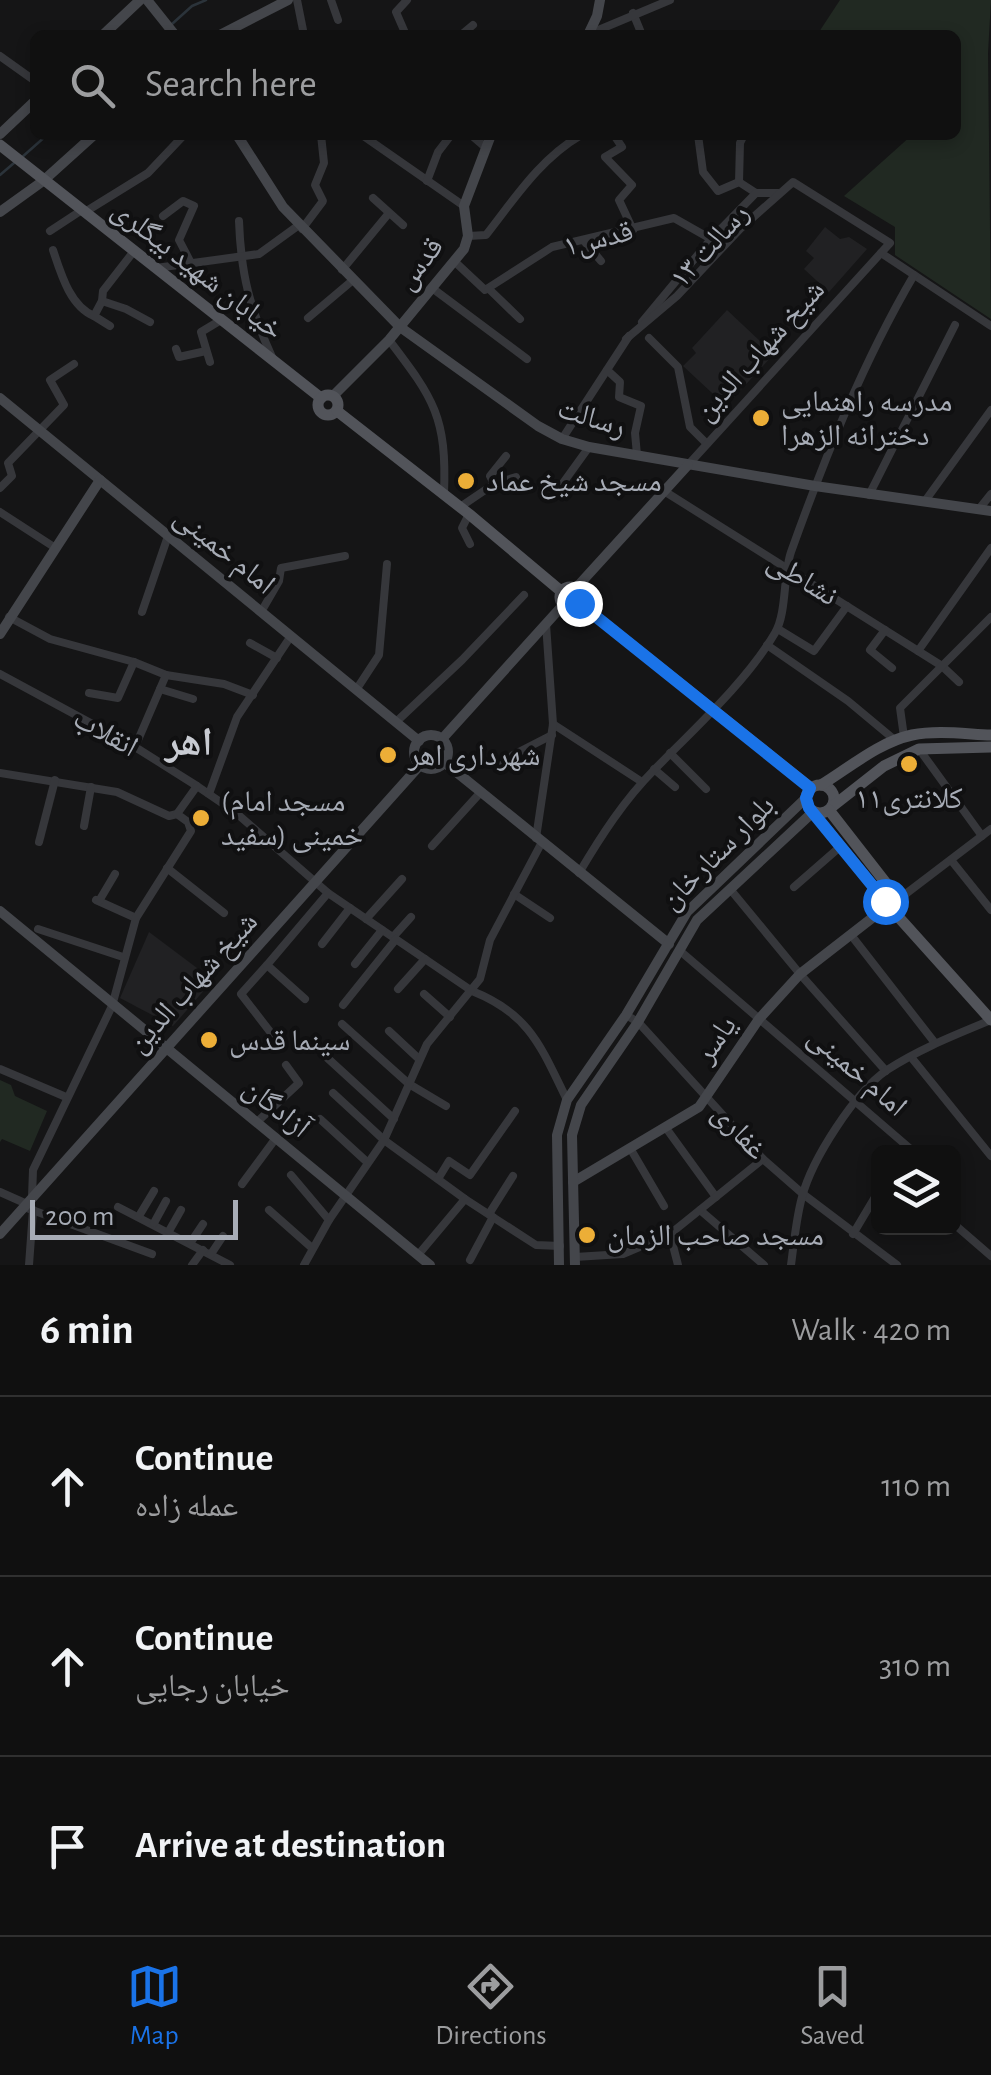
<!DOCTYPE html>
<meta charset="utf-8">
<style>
body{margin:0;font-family:"Alegreya Sans","Noto Naskh Arabic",sans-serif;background:#1e1e1e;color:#f1f3f6}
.controls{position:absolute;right:30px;bottom:30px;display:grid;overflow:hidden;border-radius:15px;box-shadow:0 5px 15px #0003}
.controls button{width:90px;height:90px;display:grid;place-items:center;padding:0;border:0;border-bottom:2px solid #303030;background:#101010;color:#f1f3f6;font:50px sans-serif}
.scale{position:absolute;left:30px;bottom:25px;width:208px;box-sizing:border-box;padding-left:10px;border:5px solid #a7acb6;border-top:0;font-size:28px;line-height:35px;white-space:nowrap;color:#a7acb6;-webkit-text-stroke:8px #101011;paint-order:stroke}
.stop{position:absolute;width:30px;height:30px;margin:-22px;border:8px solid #1a73e8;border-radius:50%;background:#fff}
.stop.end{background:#1a73e8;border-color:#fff;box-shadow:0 2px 10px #0008}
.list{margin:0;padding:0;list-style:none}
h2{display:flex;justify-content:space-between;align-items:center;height:130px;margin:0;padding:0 40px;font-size:42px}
h2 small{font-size:32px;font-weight:400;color:#9c9d9f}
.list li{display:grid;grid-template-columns:65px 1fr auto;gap:30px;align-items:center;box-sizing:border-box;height:180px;padding:0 40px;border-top:2px solid #303030}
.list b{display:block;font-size:38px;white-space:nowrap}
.list p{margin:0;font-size:32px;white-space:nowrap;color:#9c9d9f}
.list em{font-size:32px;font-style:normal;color:#9c9d9f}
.icon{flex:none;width:55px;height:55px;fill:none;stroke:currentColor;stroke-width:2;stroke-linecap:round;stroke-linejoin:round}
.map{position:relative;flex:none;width:991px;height:1265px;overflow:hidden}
.search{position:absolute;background:#101010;box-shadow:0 5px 15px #0003;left:30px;right:30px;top:30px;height:110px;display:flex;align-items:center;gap:25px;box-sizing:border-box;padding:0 35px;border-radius:15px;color:#9c9d9f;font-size:38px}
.sheet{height:670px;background:#101010}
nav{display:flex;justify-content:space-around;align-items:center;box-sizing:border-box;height:140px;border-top:2px solid #303030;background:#101010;font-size:28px;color:#9c9d9f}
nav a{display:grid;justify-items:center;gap:5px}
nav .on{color:#1a73e8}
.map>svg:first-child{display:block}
.built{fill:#212123}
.green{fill:#212922}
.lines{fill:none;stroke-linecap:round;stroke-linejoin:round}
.stream{stroke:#2b333a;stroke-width:2.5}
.street{stroke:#36373b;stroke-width:8}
.secondary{stroke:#44464b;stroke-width:10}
.primary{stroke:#52545a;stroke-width:11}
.route{stroke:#1a73e8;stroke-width:12}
.poi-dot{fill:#ecae37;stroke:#101011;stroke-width:4}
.labels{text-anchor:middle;stroke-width:8;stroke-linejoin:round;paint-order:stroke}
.street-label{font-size:30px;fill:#a7acb6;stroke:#101011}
.poi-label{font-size:30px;fill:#a7acb6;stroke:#101011;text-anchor:start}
.district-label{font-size:40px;font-weight:bold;fill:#c8cbd2;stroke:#101011}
</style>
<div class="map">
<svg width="991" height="1265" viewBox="0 0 991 1265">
<rect width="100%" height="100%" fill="#151516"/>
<!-- built -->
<g class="built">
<path d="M825 227 840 239 849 237 867 249 829 292 804 269 814 258 806 251Z"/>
<path d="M727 310 774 354 726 406 683 366 696 353 692 348Z"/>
<path d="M149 932 213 980 173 1026 120 998Z"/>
</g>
<!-- green -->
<g class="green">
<path d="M840 0H991L988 53 991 319 895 255V227L844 196 912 135H956V35H823L819 32Z"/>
<path d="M0 1080 11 1085 15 1096 47 1111 30 1151 2 1139 0 1142Z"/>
</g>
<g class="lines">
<!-- stream -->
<g class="stream">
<path d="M172 24 192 6 206 0"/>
<path d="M21 158 47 135"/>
<path d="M0 175 14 163"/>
</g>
<!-- street -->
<g class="street">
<path d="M297 0 304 35"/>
<path d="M331 0 338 20"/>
<path d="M633 13 642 35"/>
<path d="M589 34 670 0"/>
<path d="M406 35 396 12 407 0"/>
<path d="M461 35 473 25"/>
<path d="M0 56 35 81"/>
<path d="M362 135 464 206"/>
<path d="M471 135 485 147"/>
<path d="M614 135 622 147 605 157 632 185 619 200 633 230"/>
<path d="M698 135 703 172 718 191 739 182"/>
<path d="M744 135 740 143 739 182 756 193"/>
<path d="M427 181 438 152 451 135"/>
<path d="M373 198 403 225"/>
<path d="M85 212 148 173 184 135"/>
<path d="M163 216 183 201 194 206 179 240 191 263"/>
<path d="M239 221C241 276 250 308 272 357"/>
<path d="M302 229 323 201 315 185 324 163 321 135"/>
<path d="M50 231 82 210"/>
<path d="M468 236 486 235C515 198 540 159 581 135"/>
<path d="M584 241 601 261"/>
<path d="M53 250C61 274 70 306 94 316"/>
<path d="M881 253 991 326"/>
<path d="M454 261 485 290 552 247 674 218 711 239"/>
<path d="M156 268 259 254 299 225"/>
<path d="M342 270 389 213"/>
<path d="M432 288 527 359"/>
<path d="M489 289 520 319"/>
<path d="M102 301 126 309 150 322"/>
<path d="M308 318 353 280"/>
<path d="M642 322 711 239 756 193H779"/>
<path d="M110 326 94 316 102 301 103 291 134 251"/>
<path d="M649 338 678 367 690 427 707 444"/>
<path d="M626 339 677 296 740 229 793 182 890 243 688 465"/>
<path d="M389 340C434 399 447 417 444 494"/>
<path d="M176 349 179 357 206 351"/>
<path d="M210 362 201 332 221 320"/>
<path d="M607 370 620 382 619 397 641 406 635 433 637 455"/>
<path d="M562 439 629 336"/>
<path d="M563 483 589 447"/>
<path d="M494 484 490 476 506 456"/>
<path d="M0 488 12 476 8 463 64 405 50 380 74 364"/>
<path d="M664 491 942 666 959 682"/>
<path d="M869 495 955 325"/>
<path d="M925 501 991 410"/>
<path d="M460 507 494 484 516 477"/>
<path d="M979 509 991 494"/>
<path d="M0 512 54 547"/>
<path d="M469 514 462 528 470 544"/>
<path d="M142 612 168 536"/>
<path d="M261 612 279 581 281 568 345 556"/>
<path d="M9 617 50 639 134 662 166 675 224 684 253 695"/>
<path d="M778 629 814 651 847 606"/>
<path d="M885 630 870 650 892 668"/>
<path d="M250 643 277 658"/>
<path d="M767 645 848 701 896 741"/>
<path d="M918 651 991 548"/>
<path d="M0 674 135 747 197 786 235 812 328 893 472 991C530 1014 541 1047 567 1100"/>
<path d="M160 689 193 699"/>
<path d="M356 690 379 655 387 564"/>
<path d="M89 693 118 698 134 662"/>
<path d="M396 722 462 660 524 595"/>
<path d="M553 724 642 782"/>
<path d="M904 737 900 708 991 617"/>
<path d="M135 747 166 675"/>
<path d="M919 749 982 836"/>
<path d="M670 753 706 789"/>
<path d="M499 767 513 755 552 735"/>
<path d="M654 769 675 787"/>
<path d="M0 773 117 792 169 816 177 814"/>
<path d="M209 794 237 717 291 636"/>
<path d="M84 826 91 787"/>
<path d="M536 838 553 724 546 624"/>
<path d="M39 842 55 780"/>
<path d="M432 846 480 793"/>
<path d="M951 860 991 910"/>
<path d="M167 868 224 913"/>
<path d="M579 873C601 836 624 800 655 769 694 729 747 681 775 633 787 613 783 575 791 552 825 457 863 362 914 275"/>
<path d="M794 887 841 846"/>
<path d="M730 889 800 974 886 1071"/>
<path d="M514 894 550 918"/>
<path d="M899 899 991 829"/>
<path d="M96 900 136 918"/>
<path d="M99 901 115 874"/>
<path d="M366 919 402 879"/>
<path d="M38 929 123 957"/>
<path d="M851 935 935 1043"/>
<path d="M393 937 411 917"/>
<path d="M322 944 350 908"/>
<path d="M679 950 914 1152"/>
<path d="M355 964 382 930"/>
<path d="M267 965 241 994 278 1042"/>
<path d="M398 989 425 959"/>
<path d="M424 994 450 1017"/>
<path d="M305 999 267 965 328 893"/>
<path d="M343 1005 396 939"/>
<path d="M626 1015 638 1022 763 1159 803 1194 897 1265"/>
<path d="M342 1024 409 1084 446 1106"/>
<path d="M389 1031 419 1059"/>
<path d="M323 1054 394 1119"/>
<path d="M911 1057 991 1156"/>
<path d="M0 1069 66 1097"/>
<path d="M333 1093 384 1140 465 1199 536 1245 560 1246"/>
<path d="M320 1119 367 1162"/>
<path d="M257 1122 299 1083 286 1065"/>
<path d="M666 1128 716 1197"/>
<path d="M630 1148 664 1206"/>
<path d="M291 1175 329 1220"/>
<path d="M438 1179 449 1161 470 1175 515 1111"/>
<path d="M242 1184 276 1138"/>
<path d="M0 1192 27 1204"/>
<path d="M32 1197 33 1170 112 1006 136 918 191 831 188 822 177 814 197 786"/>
<path d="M24 1207 152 1254"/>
<path d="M118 1207 230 1265"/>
<path d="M269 1210 312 1248"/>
<path d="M700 1210 764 1265"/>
<path d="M489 1214 513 1176"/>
<path d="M139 1216 154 1191"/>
<path d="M154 1223 166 1201"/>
<path d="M954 1224 991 1256"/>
<path d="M169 1231 181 1210"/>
<path d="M670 1234 678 1265"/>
<path d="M853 1234 878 1192"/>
<path d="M191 1242 203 1224"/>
<path d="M211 1254 223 1236"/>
<path d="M418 1255 465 1199"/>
<path d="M575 1257 623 1254 670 1234 763 1159"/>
<path d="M470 1260 493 1217"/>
<path d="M29 1265 33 1210"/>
<path d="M192 1265 203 1250"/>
<path d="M304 1265 329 1220 384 1140 427 1044 480 979 490 940 542 842"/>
<path d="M791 1265C794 1243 796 1219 802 1197 812 1159 855 1092 887 1070 919 1049 955 1035 991 1020"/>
</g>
<!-- secondary -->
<g class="secondary">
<path d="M147 0 175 35"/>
<path d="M103 35 140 0"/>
<path d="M220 35 288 0"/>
<path d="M588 35 597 16 600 0"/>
<path d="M0 134 35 101"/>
<path d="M237 135 283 207 400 327 538 426 562 439 589 447 815 486 991 511"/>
<path d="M0 212 43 181 94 135"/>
<path d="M333 396 389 340 464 249 468 236 464 206 491 135"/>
<path d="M0 398 419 741"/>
<path d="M576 588 688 465"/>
<path d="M0 634 100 480"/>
<circle cx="431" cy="752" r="17"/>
<path d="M442 739 563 605"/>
<path d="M444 762 669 944"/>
<path d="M0 911 430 1265"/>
<path d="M573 1182 699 1107 759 1019 800 974 885 908"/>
<path d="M0 1234 421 764"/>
<path d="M559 1265 557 1135 567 1100 626 1015 687 912 806 798"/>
<path d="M575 1265 572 1135 581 1105 638 1022 697 920 813 812"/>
</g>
<!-- primary -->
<g class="primary">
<path d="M0 145 321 398"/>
<circle cx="328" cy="405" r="10"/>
<path d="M337 411 469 514 562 592"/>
<circle cx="570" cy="597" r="10"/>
<path d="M579 603 811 788"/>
<circle cx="820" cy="799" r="14"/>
<path d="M821 785C849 768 879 742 912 735 937 730 965 734 991 735"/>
<path d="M833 806 884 766 919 749 991 747"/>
<path d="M829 810 896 896"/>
<path d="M813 812 885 901"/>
<circle cx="893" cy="904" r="8"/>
<path d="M894 912 991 1020"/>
</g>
</g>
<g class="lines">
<!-- route -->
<path class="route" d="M579 603 810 788 806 798 809 808 885 901"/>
</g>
<!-- markers -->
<g class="poi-dot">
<circle cx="761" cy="418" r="10"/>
<circle cx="466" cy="481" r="10"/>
<circle cx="388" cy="755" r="10"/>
<circle cx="909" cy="764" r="10"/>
<circle cx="201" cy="818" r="10"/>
<circle cx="209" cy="1040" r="10"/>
<circle cx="587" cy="1235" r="10"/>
</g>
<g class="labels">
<!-- street labels -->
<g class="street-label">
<text transform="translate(598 238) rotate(-14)" y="10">قدس۱</text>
<text transform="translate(709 245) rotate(-48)" y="10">رسالت ۱۳</text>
<text transform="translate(419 263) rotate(-52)" y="10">قدس</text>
<text transform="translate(198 269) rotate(38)" y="10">خیابان شهید بیگلری</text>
<text transform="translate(759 350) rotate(-48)" y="10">شیخ شهاب الدین</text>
<text transform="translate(592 417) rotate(17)" y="10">رسالت</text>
<text transform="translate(225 550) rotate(39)" y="10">امام خمینی</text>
<text transform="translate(803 578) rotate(32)" y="10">نشاطی</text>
<text transform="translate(106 732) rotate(29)" y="10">انقلاب</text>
<text transform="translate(717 852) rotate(-45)" y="10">بلوار ستارخان</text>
<text transform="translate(192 982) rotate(-48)" y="10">شیخ شهاب الدین</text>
<text transform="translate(715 1039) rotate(-55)" y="10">یاسر</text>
<text transform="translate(858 1071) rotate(41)" y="10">امام خمینی</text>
<text transform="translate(277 1107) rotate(39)" y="10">آزادگان</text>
<text transform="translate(740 1131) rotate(47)" y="10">غفاری</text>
</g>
<!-- poi labels -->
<g class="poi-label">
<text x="781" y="411">مدرسه راهنمایی<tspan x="781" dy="34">دخترانه الزهرا</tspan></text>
<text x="486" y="491">مسجد شیخ عماد</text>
<text x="408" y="765">شهرداری اهر</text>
<text x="909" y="808" text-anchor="middle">کلانتری۱۱</text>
<text x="221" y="811">(مسجد امام<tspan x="221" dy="34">خمینی (سفید</tspan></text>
<text x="229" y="1050">سینما قدس</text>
<text x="607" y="1245">مسجد صاحب الزمان</text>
</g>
<!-- district labels -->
<g class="district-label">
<text x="189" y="755">اهر</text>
</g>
</g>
</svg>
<div class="controls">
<button><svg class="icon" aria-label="layers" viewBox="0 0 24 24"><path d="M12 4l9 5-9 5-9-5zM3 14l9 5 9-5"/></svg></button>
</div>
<div class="scale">200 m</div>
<div class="stop" style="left:885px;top:901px"></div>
<div class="stop end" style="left:579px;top:603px"></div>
<div class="search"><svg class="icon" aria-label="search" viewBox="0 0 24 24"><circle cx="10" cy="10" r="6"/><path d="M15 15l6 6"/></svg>Search here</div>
</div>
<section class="sheet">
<h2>6 min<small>Walk · 420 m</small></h2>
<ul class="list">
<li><svg class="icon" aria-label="ahead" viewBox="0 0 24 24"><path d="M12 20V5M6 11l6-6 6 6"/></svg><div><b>Continue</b><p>عمله زاده</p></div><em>110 m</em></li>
<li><svg class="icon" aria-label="ahead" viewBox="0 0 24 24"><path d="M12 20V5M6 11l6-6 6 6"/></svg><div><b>Continue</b><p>خیابان رجایی</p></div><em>310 m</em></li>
<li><svg class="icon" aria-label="arrive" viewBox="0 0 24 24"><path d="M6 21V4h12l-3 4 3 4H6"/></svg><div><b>Arrive at destination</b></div></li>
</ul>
</section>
<nav>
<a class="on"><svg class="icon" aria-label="map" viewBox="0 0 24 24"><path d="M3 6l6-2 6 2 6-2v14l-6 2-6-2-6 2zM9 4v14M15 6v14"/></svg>Map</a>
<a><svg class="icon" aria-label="directions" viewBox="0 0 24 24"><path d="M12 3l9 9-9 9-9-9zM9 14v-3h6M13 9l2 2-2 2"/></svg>Directions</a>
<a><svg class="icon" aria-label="saved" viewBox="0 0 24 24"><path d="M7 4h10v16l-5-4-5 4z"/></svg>Saved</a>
</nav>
